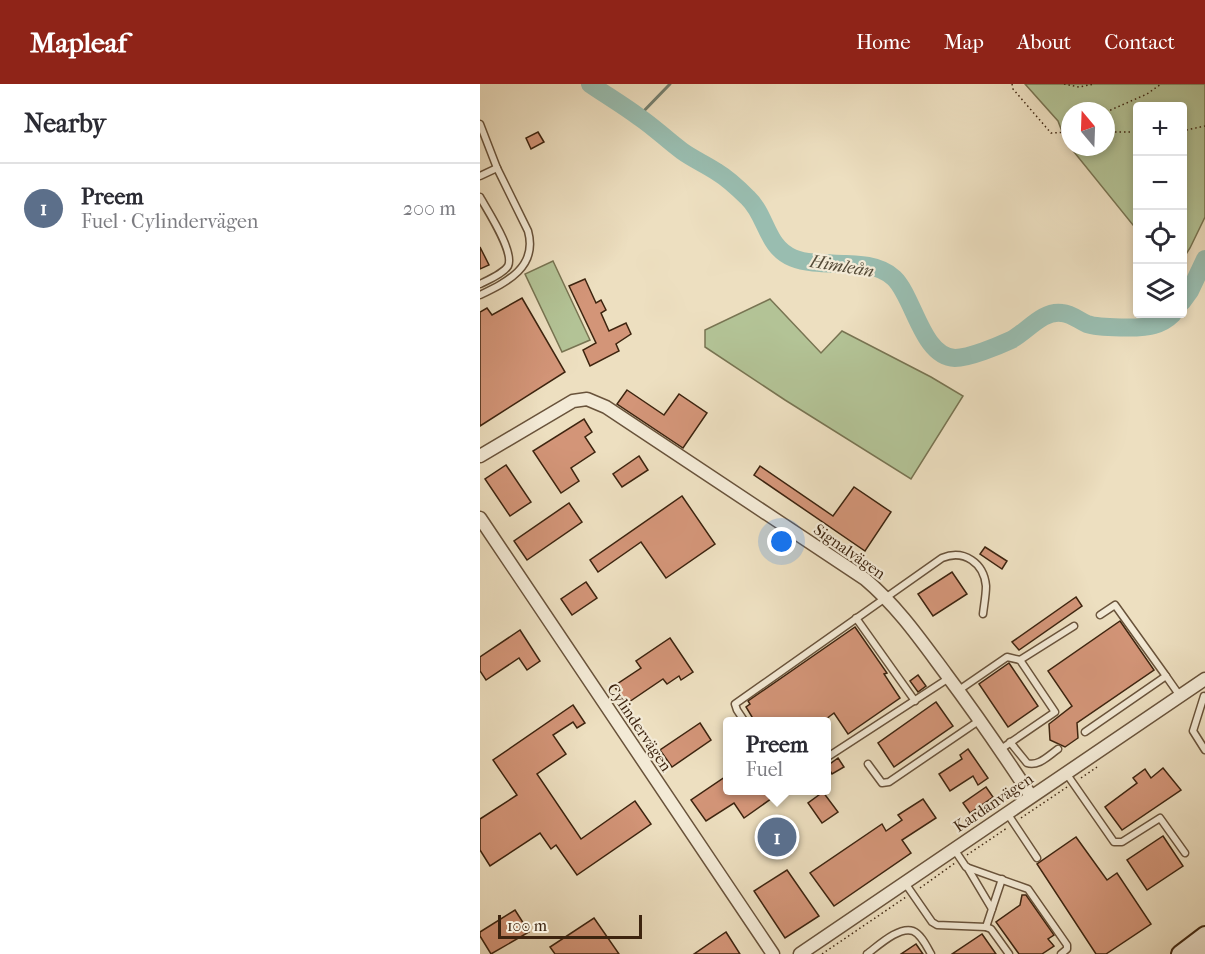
<!DOCTYPE html>
<meta charset="utf-8">
<style>
body{margin:0;font-family:"IM FELL French Canon",serif;background:#f7f7f7;color:#2b2b33}
.controls{position:absolute;right:18px;top:18px;display:grid;overflow:hidden;border-radius:6px;box-shadow:0 3px 9px #0003}
.controls button{width:54px;height:54px;display:grid;place-items:center;padding:0;border:0;border-bottom:2px solid #e1e1e2;background:#fff;color:#2b2b33;font:30px sans-serif}
.compass{position:absolute;left:581px;top:18px;width:54px;height:54px;border-radius:50%;background:#fff;box-shadow:0 3px 9px #0003;rotate:341deg}
.scale{position:absolute;left:18px;bottom:15px;width:144px;box-sizing:border-box;padding-left:6px;border:3px solid #3d240f;border-top:0;font-size:16px;line-height:21px;white-space:nowrap;color:#3d240f;-webkit-text-stroke:4px #f3ead6;paint-order:stroke}
.you{position:absolute;left:302px;top:458px;width:21px;height:21px;margin:-15px;border:4px solid #fff;border-radius:50%;background:#1a73e8;box-shadow:0 0 0 9px #1a73e833}
.badge{display:grid;place-items:center;width:39px;height:39px;border-radius:50%;background:#8f2418;color:#fff;font-size:20px;font-weight:700}
.pin{position:absolute;translate:-50% -50%;border:3px solid #fff;box-shadow:0 2px 6px #0006}
.popup{position:absolute;left:243px;top:633px;width:108px;height:78px;box-sizing:border-box;display:grid;place-content:center;border-radius:6px;background:#fff;filter:drop-shadow(0 2px 4px #0005);font-size:20px;white-space:nowrap;color:#7c7c81}
.popup b{font-size:22px;color:#2b2b33}
.popup::after{content:'';position:absolute;left:50%;top:100%;margin-left:-12px;border:12px solid transparent;border-top-color:#fff}
.list{margin:0;padding:0;list-style:none}
h2{display:flex;justify-content:space-between;align-items:center;height:78px;margin:0;padding:0 24px;font-size:26px}
h2 small{font-size:20px;font-weight:400;color:#7c7c81}
.list li{display:grid;grid-template-columns:39px 1fr auto;gap:18px;align-items:center;box-sizing:border-box;height:90px;padding:0 24px;border-top:2px solid #e1e1e2}
.list b{display:block;font-size:22px;white-space:nowrap}
.list p{margin:0;font-size:20px;white-space:nowrap;color:#7c7c81}
.list em{font-size:20px;font-style:normal;color:#7c7c81}
.icon{flex:none;width:33px;height:33px;fill:none;stroke:currentColor;stroke-width:2;stroke-linecap:round;stroke-linejoin:round}
.map{position:relative;flex:none;width:725px;height:870px;overflow:hidden}
header{display:flex;align-items:center;gap:36px;box-sizing:border-box;height:84px;padding:0 30px;background:#8f2418;color:#fff}
header strong{font-size:28px}
nav{display:flex;gap:33px;margin-inline-start:auto;font-size:21px}
main{display:flex}
aside{flex:1;background:#fff}
.map>svg:first-child{display:block}
.green{fill:#b3c396;stroke:#787452;stroke-width:1.5}
.lines{fill:none;stroke-linecap:round;stroke-linejoin:round}
.stream{stroke:#748070;stroke-width:3}
.river{stroke:#99bdb0;stroke-width:18}
.building{fill:#d39578;stroke:#3d240f;stroke-width:1.5}
.service-casing{stroke:#69533b;stroke-width:9}
.minor-casing{stroke:#69533b;stroke-width:15}
.secondary-casing{stroke:#3d240f;stroke-width:20}
.path{stroke:#3d240f;stroke-width:1.5;stroke-dasharray:1.5 3;stroke-linecap:butt}
.service{stroke:#f3ead6;stroke-width:6}
.minor{stroke:#f3ead6;stroke-width:12}
.secondary{stroke:#f3ead6;stroke-width:16}
.labels{text-anchor:middle;stroke-width:4.5;stroke-linejoin:round;paint-order:stroke}
.street-label{font-size:16px;fill:#3d240f;stroke:#f3ead6}
.water-label{font-size:18px;font-style:italic;fill:#544a37;stroke:#f3ead6}
</style>
<header>
<strong>Mapleaf</strong>
<nav><a>Home</a><a>Map</a><a>About</a><a>Contact</a></nav>
</header>
<main>
<aside>
<h2>Nearby<small></small></h2>
<ul class="list">
<li><span class="badge" style="background:#5c6f8a">1</span><div><b>Preem</b><p>Fuel · Cylindervägen</p></div><em>200 m</em></li>
</ul>
</aside>
<div class="map">
<svg width="725" height="870" viewBox="0 0 725 870">
<rect width="100%" height="100%" fill="#eddfc0"/>
<filter id="stains"><feTurbulence type="fractalNoise" baseFrequency=".00333" numOctaves="4"/><feColorMatrix values="0 0 0 0 .2 0 0 0 0 .09 0 0 0 0 .02 0 0 0 .5 -.17"/></filter>
<radialGradient id="worn" r=".72"><stop offset=".6" stop-color="#630" stop-opacity="0"/><stop offset="1" stop-color="#630" stop-opacity=".3"/></radialGradient>
<!-- green -->
<g class="green">
<path d="M545 0H725V133L710 164 703 175 702 22H658L657 146 590 63H626V27H590V63L586 58 578 37Z"/>
<path d="M73 177 110 256 82 268 45 190Z"/>
<path d="M290 215 341 269 362 247 451 293 483 312 431 395 305 316 225 263V246Z"/>
</g>
<g class="lines">
<!-- stream -->
<path class="stream" d="M159 32 190 0"/>
<!-- river -->
<g class="river">
<path d="M110 0C126 11 143 21 159 33 174 43 187 56 202 67 213 75 225 80 237 88 247 94 259 105 268 114 287 132 286 163 313 174 342 186 390 171 414 194 434 213 442 273 475 274 489 274 518 262 531 256 547 248 562 226 582 229 592 230 598 236 607 240 618 244 663 245 674 241 682 239 688 235 693 230"/>
<path d="M702 218 710 207 725 175"/>
</g>
</g>
<!-- building -->
<g class="building">
<path d="M58 48 64 58 51 65 46 54Z"/>
<path d="M0 163 9 181 0 185Z"/>
<path d="M105 195 116 219 121 216 126 226 121 229 129 247 146 239 151 250 136 260 139 267 110 282 103 266 116 259 89 202Z"/>
<path d="M42 214 85 288 0 342V228L7 224 12 231Z"/>
<path d="M147 306 184 331 199 310 227 329 203 364 137 320Z"/>
<path d="M104 335 112 348 105 353 115 368 91 384 99 397 81 409 53 367Z"/>
<path d="M159 372 168 386 142 403 133 390Z"/>
<path d="M26 381 51 418 30 432 5 395Z"/>
<path d="M280 382 353 432 374 403 411 428 385 467 274 391Z"/>
<path d="M202 412 235 460 186 494 161 458 118 488 110 476Z"/>
<path d="M89 419 102 438 47 476 34 457Z"/>
<path d="M505 463 527 477 522 485 500 470Z"/>
<path d="M472 488 487 510 453 532 438 510Z"/>
<path d="M106 498 117 514 92 531 81 515Z"/>
<path d="M596 513 602 522 539 566 532 558Z"/>
<path d="M640 537 674 586 597 639 598 654 585 663 570 656 569 640 592 622 568 587Z"/>
<path d="M375 543 407 589 404 590 420 614 368 650 354 629 342 638H275L266 623 270 620 268 617Z"/>
<path d="M40 546 60 577 47 586 39 574 6 596 0 587V573Z"/>
<path d="M190 554 213 588 201 596 199 592 187 600 183 595 146 620 134 602 161 584 156 577Z"/>
<path d="M529 579 558 622 528 643 499 600Z"/>
<path d="M438 591 446 602 438 608 430 597Z"/>
<path d="M456 618 473 642 414 683 398 659Z"/>
<path d="M93 621 105 639 97 644 93 638 73 651 86 670 57 690 101 755 155 717 171 740 97 791 76 761 71 765 60 749 10 782 0 766V735L37 711 13 676Z"/>
<path d="M220 639 231 656 192 683 180 666Z"/>
<path d="M488 665 508 694 498 701 493 692 470 707 459 690 482 675 480 671Z"/>
<path d="M358 674 364 683 352 690 347 682Z"/>
<path d="M683 684 701 706 642 746 625 723 657 699 653 694 665 685 671 694Z"/>
<path d="M248 691V706H291L295 712 264 734 254 719 226 737 211 716Z"/>
<path d="M506 703 513 713 490 729 483 719Z"/>
<path d="M343 708 358 728 342 739 328 719Z"/>
<path d="M443 715 456 734 422 756 431 769 354 822 330 789 402 740 406 747 422 736 418 731Z"/>
<path d="M683 752 703 782 667 806 647 776Z"/>
<path d="M596 753 627 796 637 789 671 840 626 870H616L557 780Z"/>
<path d="M307 786 339 832 305 854 274 807Z"/>
<path d="M542 811H546L574 851 568 855 574 862 562 870H539L516 838 540 821Z"/>
<path d="M35 826 49 848 11 870 0 852V848Z"/>
<path d="M114 834 139 870H75L70 863Z"/>
<path d="M246 848 260 870H214Z"/>
<path d="M502 850 516 870H472Z"/>
<path d="M436 860 443 870H421Z"/>
</g>
<g class="lines">
<defs>
<g id="service">
<path d="M0 40 17 84 48 147C58 183 27 198 0 211"/>
<path d="M0 92 17 84"/>
<path d="M0 113C7 126 35 168 28 182 23 190 8 196 0 200"/>
<path d="M620 531 635 521 686 592"/>
<path d="M376 534 435 617"/>
<path d="M540 576 594 542"/>
<path d="M479 606 527 573 540 576 575 628 521 665"/>
<path d="M724 612 713 647 725 666"/>
<path d="M265 638 257 626 255 620 462 474C484 465 504 479 506 502 506 511 504 521 503 530"/>
<path d="M605 648 686 592 700 612"/>
<path d="M530 658 547 679C558 683 568 672 578 665"/>
<path d="M346 674 469 594"/>
<path d="M388 680 402 699 409 698 500 636"/>
<path d="M586 689 634 758H642L680 734 705 769"/>
<path d="M527 729 557 774"/>
<path d="M474 765 486 783 548 805 587 861V865L581 870"/>
<path d="M487 783 512 825"/>
<path d="M425 799 452 838 457 841 506 843 511 845 529 870"/>
<path d="M506 843 522 795"/>
<path d="M387 870C398 862 419 842 433 847 441 850 447 863 451 870"/>
</g>
<g id="minor">
<path d="M0 372 93 317 107 315 126 323 385 495C418 523 440 555 466 590 496 630 524 671 551 712"/>
<path d="M0 434 293 870"/>
<path d="M320 870 725 595"/>
</g>
<g id="secondary">
<path d="M700 870 725 851"/>
<path d="M721 870 725 867"/>
</g>
</defs>
<!-- service casing -->
<use href="#service" class="service-casing"/>
<!-- minor casing -->
<use href="#minor" class="minor-casing"/>
<!-- secondary casing -->
<use href="#secondary" class="secondary-casing"/>
<!-- path -->
<g class="path">
<path d="M532 0 533 5 571 49 590 48"/>
<path d="M584 0 599 3 614 0"/>
<path d="M626 28 667 10 681 0"/>
<path d="M702 47 725 42"/>
<path d="M583 48 590 44"/>
<path d="M626 48H658"/>
<path d="M601 694 617 683"/>
<path d="M541 734 587 703"/>
<path d="M487 771 527 744"/>
<path d="M440 804 475 779"/>
<path d="M342 870 426 813"/>
</g>
<!-- service -->
<use href="#service" class="service"/>
<!-- minor -->
<use href="#minor" class="minor"/>
<!-- secondary -->
<use href="#secondary" class="secondary"/>
</g>
<g class="labels">
<!-- street labels -->
<g class="street-label">
<text transform="translate(370 467) rotate(35)" y="6">Signalvägen</text>
<text transform="translate(160 643) rotate(56)" y="6">Cylindervägen</text>
<text transform="translate(513 718) rotate(-34)" y="6">Kardanvägen</text>
</g>
<!-- water labels -->
<g class="water-label">
<text transform="translate(362 182) rotate(9)" y="6">Himleån</text>
</g>
</g>
<rect width="100%" height="100%" filter="url(#stains)"/>
<rect width="100%" height="100%" fill="url(#worn)"/>
</svg>
<div class="controls">
<button>+</button>
<button>−</button>
<button><svg class="icon" aria-label="locate" viewBox="0 0 24 24"><circle cx="12" cy="12" r="6"/><path d="M12 2v4M12 18v4M2 12h4M18 12h4"/></svg></button>
<button><svg class="icon" aria-label="layers" viewBox="0 0 24 24"><path d="M12 4l9 5-9 5-9-5zM3 14l9 5 9-5"/></svg></button>
</div>
<svg class="compass" viewBox="-18 -18 36 36"><path d="M0-13l5 13h-10z" fill="#e53935"/><path d="M0 13l5-13h-10z" fill="#7c7c81"/></svg>
<div class="scale">100 m</div>
<div class="you"></div>
<div class="pin badge" style="left:297px;top:753px;background:#5c6f8a">1</div>
<div class="popup"><b>Preem</b>Fuel</div>
</div>
</main>
